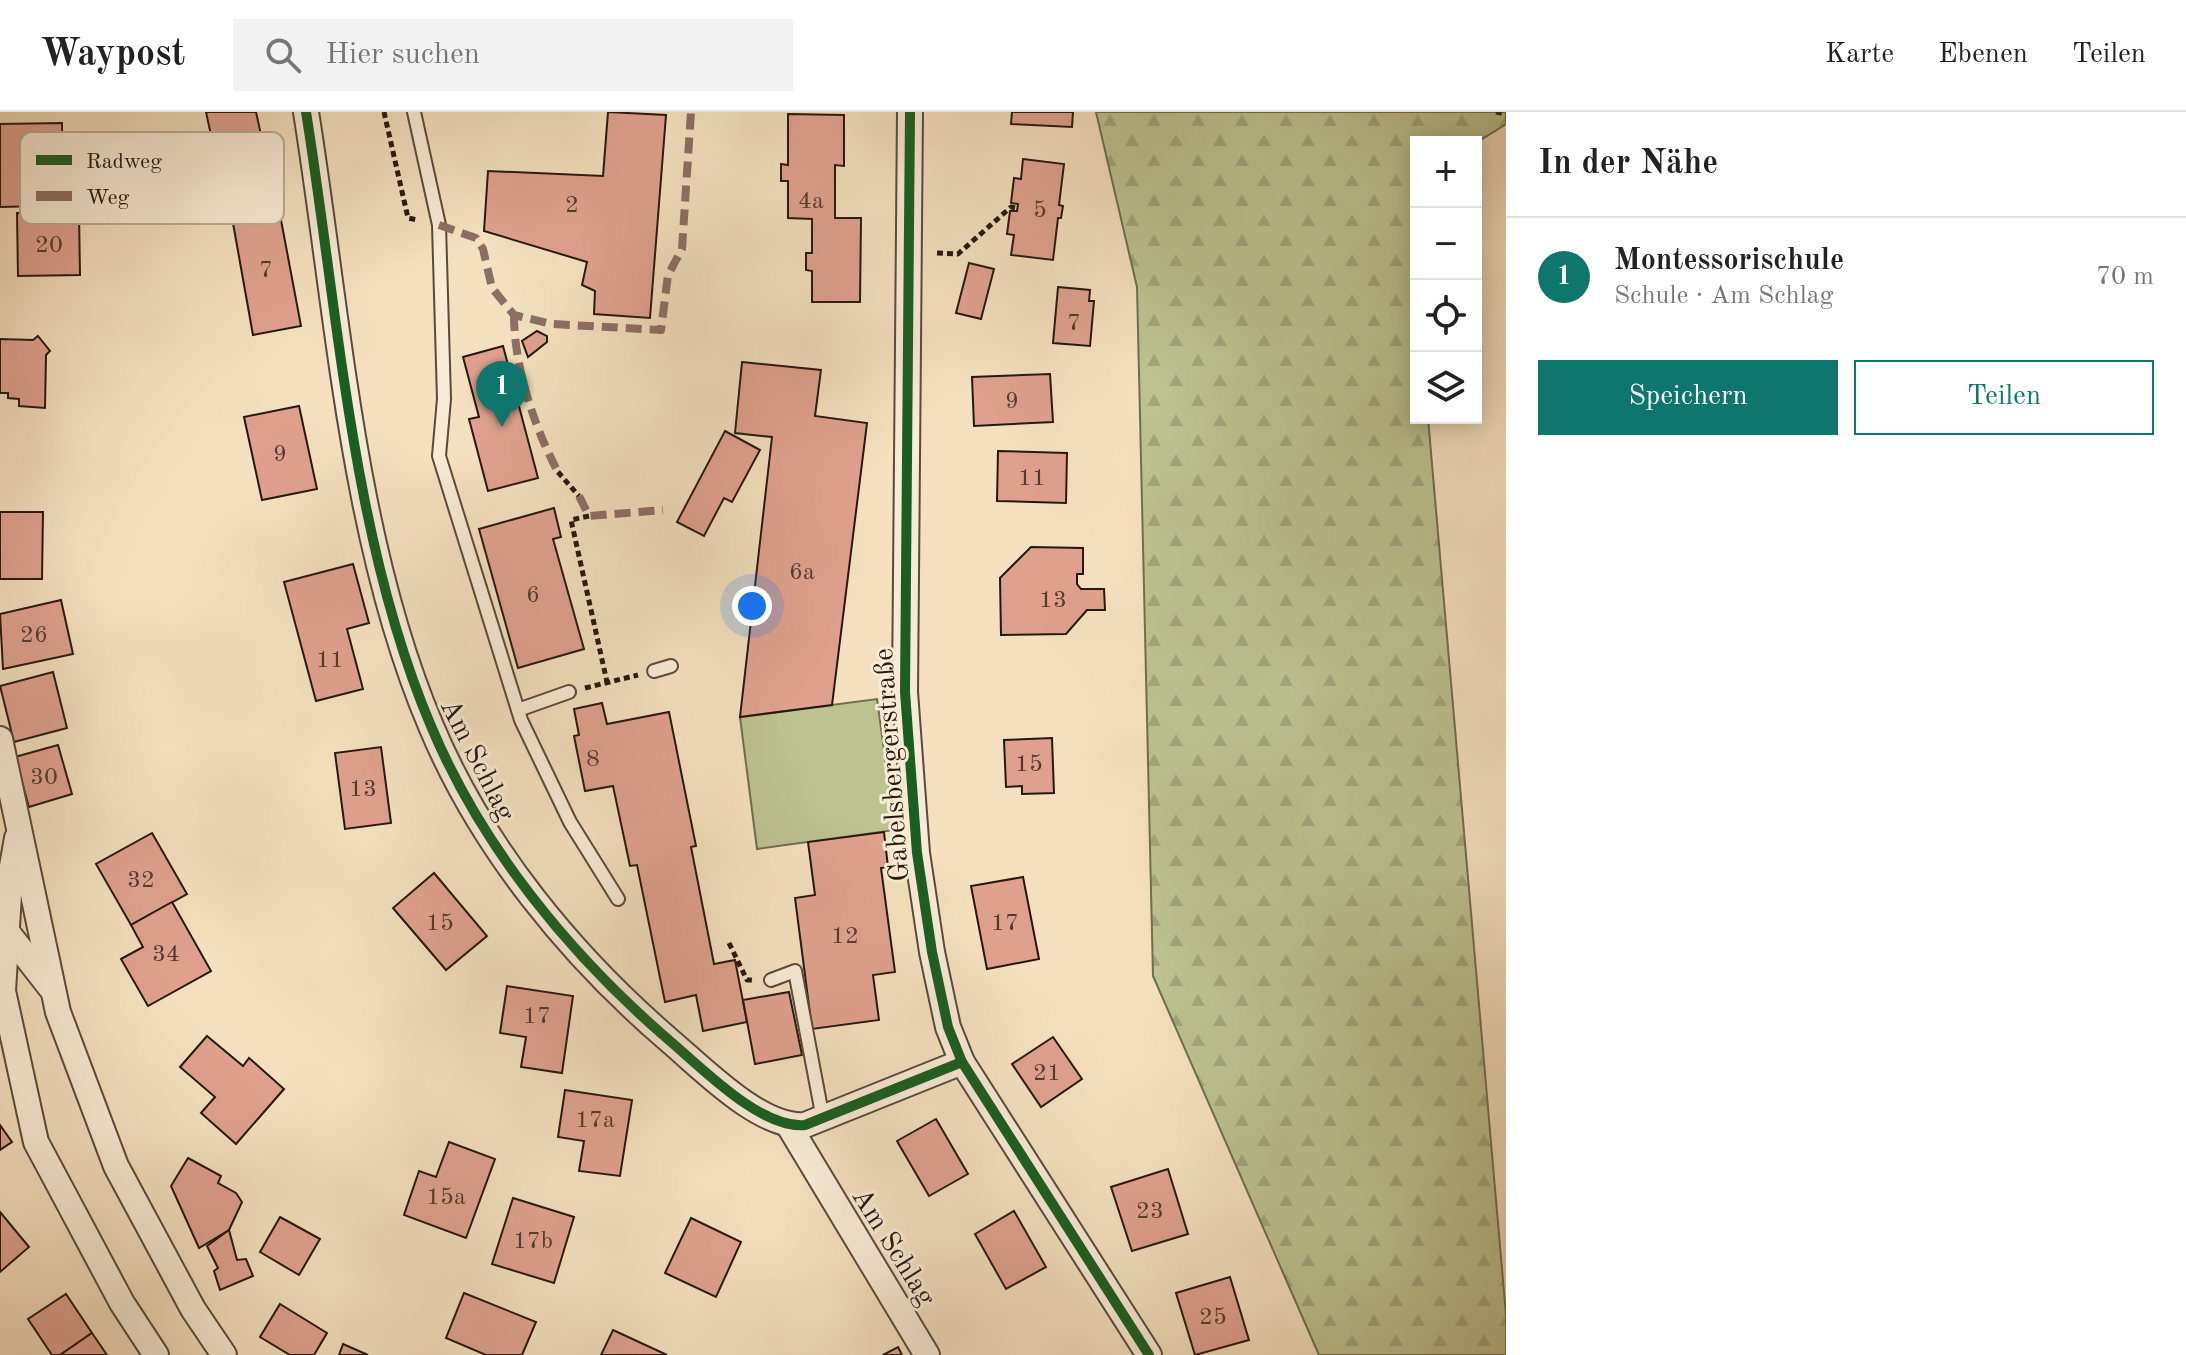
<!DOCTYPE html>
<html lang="de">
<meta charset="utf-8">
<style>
body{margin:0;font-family:"Old Standard TT",serif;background:#f2f2f2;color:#222}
.controls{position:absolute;right:24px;top:24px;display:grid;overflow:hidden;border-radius:0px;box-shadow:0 4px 20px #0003}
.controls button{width:72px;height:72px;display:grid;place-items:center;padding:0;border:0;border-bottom:2px solid #e0e0e0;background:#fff;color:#222;font:40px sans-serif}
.you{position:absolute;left:752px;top:494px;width:28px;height:28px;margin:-20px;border:6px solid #fff;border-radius:50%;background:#1a73e8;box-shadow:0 0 0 12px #1a73e833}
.badge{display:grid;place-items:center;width:52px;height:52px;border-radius:50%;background:#0f766e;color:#fff;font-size:26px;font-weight:700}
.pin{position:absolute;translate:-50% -66px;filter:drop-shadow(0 2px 4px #0008)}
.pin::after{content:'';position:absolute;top:42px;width:28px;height:24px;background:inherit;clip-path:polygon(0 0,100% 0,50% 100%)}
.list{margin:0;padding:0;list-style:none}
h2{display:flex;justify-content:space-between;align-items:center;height:104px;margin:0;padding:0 32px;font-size:34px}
h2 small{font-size:26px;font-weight:400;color:#767676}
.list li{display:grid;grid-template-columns:52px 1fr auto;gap:24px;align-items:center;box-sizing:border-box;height:120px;padding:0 32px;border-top:2px solid #e0e0e0}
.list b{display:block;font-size:30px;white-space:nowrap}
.list p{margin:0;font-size:26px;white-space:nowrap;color:#767676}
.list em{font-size:26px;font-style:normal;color:#767676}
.actions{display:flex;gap:16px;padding:24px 32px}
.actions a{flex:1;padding:18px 0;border:2px solid #0f766e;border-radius:0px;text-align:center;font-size:28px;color:#0f766e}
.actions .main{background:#0f766e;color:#fff}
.icon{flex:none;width:44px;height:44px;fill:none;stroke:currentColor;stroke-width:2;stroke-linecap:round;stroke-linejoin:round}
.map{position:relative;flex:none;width:1506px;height:1243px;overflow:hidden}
header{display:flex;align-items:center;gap:48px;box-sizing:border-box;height:112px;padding:0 40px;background:#fff;border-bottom:2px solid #e0e0e0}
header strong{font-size:38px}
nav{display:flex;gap:44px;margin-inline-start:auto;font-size:28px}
.search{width:560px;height:72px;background:#f2f2f2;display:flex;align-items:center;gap:20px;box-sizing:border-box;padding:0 28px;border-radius:0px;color:#767676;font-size:30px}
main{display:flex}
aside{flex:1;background:#fff}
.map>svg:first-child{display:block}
.green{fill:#bcc290;stroke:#716d50;stroke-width:2}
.forest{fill:url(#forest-firs);stroke:#716d50;stroke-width:2}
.building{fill:#dfa18e;stroke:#26180f;stroke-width:2}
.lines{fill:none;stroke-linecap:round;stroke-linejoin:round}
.service-casing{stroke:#5a4a3b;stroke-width:16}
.minor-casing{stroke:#5a4a3b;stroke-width:28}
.path{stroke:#26180f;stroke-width:5;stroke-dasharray:6 4;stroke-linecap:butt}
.service{stroke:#f8ebd5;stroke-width:12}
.minor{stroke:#f8ebd5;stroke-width:24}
.quiet{stroke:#8d6e63;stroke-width:8;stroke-dasharray:16 8;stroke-linecap:butt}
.cycleway-casing{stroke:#f8ebd5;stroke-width:15}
.cycleway{stroke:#1b5e20;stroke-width:10}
.labels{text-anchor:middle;stroke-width:6;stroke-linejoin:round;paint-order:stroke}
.number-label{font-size:24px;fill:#543a2f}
.street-label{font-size:28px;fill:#26180f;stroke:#f8ebd5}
.key{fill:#f8ebd5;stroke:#b9ac9a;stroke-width:2}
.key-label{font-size:22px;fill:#26180f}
</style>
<header>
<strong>Waypost</strong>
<div class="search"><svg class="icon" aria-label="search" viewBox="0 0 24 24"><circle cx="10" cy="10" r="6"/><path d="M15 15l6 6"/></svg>Hier suchen</div>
<nav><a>Karte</a><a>Ebenen</a><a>Teilen</a></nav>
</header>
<main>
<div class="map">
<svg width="1506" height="1243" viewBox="0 0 1506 1243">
<defs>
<pattern id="forest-firs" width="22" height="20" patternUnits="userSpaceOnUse" patternTransform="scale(2)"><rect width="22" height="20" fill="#bcc290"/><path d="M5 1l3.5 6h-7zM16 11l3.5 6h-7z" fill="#a1a67b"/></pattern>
</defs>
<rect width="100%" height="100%" fill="#f4e0be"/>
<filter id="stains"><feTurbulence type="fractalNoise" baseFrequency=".0025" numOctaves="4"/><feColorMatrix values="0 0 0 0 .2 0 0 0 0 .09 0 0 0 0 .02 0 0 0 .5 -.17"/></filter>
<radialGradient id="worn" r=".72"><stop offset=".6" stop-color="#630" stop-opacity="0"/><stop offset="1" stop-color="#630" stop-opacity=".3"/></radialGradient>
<!-- green -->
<path class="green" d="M877 587 895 718 757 737 740 605Z"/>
<!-- forest -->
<path class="forest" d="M1096 0H1506V12L1476 31 1416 30V306H1428L1506 1203V1243H1319L1153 864 1137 175Z"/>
<!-- building -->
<g class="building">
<path d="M206 0H256L272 73 224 83Z"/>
<path d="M608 0 666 3 650 206 594 202 595 179 582 173 587 150 484 119 488 59 603 64Z"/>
<path d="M1012 0H1073L1072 15 1011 12Z"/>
<path d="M788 2 844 3V54L835 53V106H861L860 190H812V159L806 158V141H812V107L788 106V69H781V52L788 53Z"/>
<path d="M62 11 63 83 42 84V94L0 95V12Z"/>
<path d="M1023 47 1064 52 1059 93 1063 94 1061 106H1058L1053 148 1011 143 1014 123 1007 122 1010 99H1017L1018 92 1011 91 1014 66 1021 67Z"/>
<path d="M278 92 301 214 253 223 231 100Z"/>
<path d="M79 100 80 163 18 164 17 101Z"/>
<path d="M969 151 994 157 981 207 956 201Z"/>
<path d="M1058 175 1090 178 1089 189H1094L1090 234 1053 231Z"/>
<path d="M537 219 547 224V230L528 245 522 229Z"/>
<path d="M38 224 50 239 46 243 45 296 19 294V287L8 286V281H0V227L33 228Z"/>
<path d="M503 234 538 366 488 379 469 307 479 305 463 245Z"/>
<path d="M742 250 821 258 815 304 867 311 832 593 740 605 772 325 735 321Z"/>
<path d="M1050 262 1053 310 974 314 972 265Z"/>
<path d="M299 294 317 377 262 388 244 305Z"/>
<path d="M725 319 760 338 732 390 724 386 704 424 677 410Z"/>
<path d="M998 339 1067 341 1066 391 997 389Z"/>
<path d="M554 396 561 425 553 427 584 537 518 556 479 417Z"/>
<path d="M0 400H43L42 467H0Z"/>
<path d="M1031 435 1083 436V462H1077V472L1081 477H1104L1105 498H1087L1066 522 1001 523 1000 466Z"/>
<path d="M353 452 369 511 347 517 363 577 316 589 284 470Z"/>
<path d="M61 488 73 542 3 557 0 502Z"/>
<path d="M53 560 67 616 14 630 0 574Z"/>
<path d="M602 591 607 612 669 600 696 734 691 735 714 852 735 848 747 910 703 919 696 883 665 890 637 753 630 754 613 674 585 679 574 624 579 623 574 597Z"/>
<path d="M1052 626 1054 681 1022 682V674L1006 675 1004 628Z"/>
<path d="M58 633 72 682 29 695 15 645Z"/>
<path d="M381 635 391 711 345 717 335 641Z"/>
<path d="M884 720 888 755 881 756 895 860 873 863 879 908 812 917 795 786 815 783 808 730Z"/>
<path d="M152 721 187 782 131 813 96 752Z"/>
<path d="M434 761 487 824 446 858 393 796Z"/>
<path d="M1023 765 1039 847 987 857 971 774Z"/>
<path d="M172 790 211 859 148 894 121 847 143 835 131 813Z"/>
<path d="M507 874 573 884 562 961 521 955 526 925 500 921Z"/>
<path d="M789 880 802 943 755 952 743 888Z"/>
<path d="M207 924 243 954 249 946 284 977 236 1032 201 1001 215 985 180 955Z"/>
<path d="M1053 925 1082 967 1041 995 1012 952Z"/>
<path d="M565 978 632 988 620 1064 579 1059 584 1029 558 1025Z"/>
<path d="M936 1007 968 1062 929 1084 897 1029Z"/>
<path d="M0 1013 12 1030 0 1038Z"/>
<path d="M449 1030 495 1047 466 1126 404 1103 419 1059 436 1065Z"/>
<path d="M188 1046 221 1064 218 1071 236 1081 242 1090 229 1118 199 1136 171 1074Z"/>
<path d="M1168 1057 1188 1122 1132 1139 1111 1075Z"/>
<path d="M513 1086 574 1105 554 1171 492 1152Z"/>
<path d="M1014 1099 1046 1155 1006 1177 975 1122Z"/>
<path d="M0 1100 29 1135 0 1160Z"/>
<path d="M280 1105 320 1127 299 1163 260 1140Z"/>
<path d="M691 1106 741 1130 716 1185 665 1161Z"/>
<path d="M229 1118 237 1148 246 1147 253 1164 220 1178 214 1159 218 1156 207 1134Z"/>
<path d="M1230 1165 1249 1228 1195 1243 1176 1181Z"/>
<path d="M464 1181 536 1210 522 1243H486L446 1226Z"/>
<path d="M66 1182 92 1221 60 1243H52L28 1207Z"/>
<path d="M280 1192 327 1221 314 1243H290L260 1225Z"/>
<path d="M613 1218 667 1243H601Z"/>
<path d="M92 1221 107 1243H60Z"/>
<path d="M343 1232 368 1243H339Z"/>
<path d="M898 1235 902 1243H883Z"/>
</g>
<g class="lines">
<defs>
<g id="service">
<path d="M414 0 439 113 444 287 439 344 521 608 570 710 618 787"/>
<path d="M654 559 671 554"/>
<path d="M518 598 569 580"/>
<path d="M771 868 795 859 823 1007"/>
</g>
<g id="minor">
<path d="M306 0C338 199 352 429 431 614 482 736 571 844 670 929 703 957 761 1017 805 1013L962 950"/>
<path d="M910 0 905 580 917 741 932 840 948 915 962 950 1149 1243"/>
<path d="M0 627 58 900 116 1054 193 1197 224 1243"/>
<path d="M17 726 10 766 3 879 36 1030 122 1191 156 1243"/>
<path d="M4 816 50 875"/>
<path d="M789 1014 927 1243"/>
</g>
</defs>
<!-- service casing -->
<use href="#service" class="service-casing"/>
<!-- minor casing -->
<use href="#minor" class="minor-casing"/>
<!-- path -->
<g class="path">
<path d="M384 0 408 106 418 108"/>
<path d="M1496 0 1506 2"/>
<path d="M937 141 958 142 1011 95 1017 96"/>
<path d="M558 360 579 384"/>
<path d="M589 404 571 408 607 570"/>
<path d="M585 576 638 563"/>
<path d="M729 831 747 868H753"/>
</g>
<!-- service -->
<use href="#service" class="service"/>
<!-- minor -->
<use href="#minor" class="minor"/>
<!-- quiet -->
<g class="quiet">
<path d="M439 113 476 126 483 137 492 176 514 203 552 212 661 218 668 163 682 137 691 0"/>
<path d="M514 203C514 254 534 315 558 360"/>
<path d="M579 384 589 404 663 398"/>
</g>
<defs>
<g id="cycleway">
<path d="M306 0C338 199 352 429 431 614 482 736 571 844 670 929 703 957 761 1017 805 1013L962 950"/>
<path d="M910 0 905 580 917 741 932 840 948 915 962 950 1149 1243"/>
</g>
</defs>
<!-- cycleway casing -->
<use href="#cycleway" class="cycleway-casing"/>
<!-- cycleway -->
<use href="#cycleway" class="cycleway"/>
</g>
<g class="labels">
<!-- number labels -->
<g class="number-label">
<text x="811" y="96">4a</text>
<text x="572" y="100">2</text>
<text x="1040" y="105">5</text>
<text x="49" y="140">20</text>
<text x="266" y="165">7</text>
<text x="1074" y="218">7</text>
<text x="1012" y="296">9</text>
<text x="280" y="349">9</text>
<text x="1032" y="373">11</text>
<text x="802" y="467">6a</text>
<text x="533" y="490">6</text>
<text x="1053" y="495">13</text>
<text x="34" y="530">26</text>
<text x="330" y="555">11</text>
<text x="593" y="654">8</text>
<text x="1029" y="659">15</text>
<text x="44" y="672">30</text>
<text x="363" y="684">13</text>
<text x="141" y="775">32</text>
<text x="440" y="818">15</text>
<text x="1005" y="818">17</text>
<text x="845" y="831">12</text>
<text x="166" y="849">34</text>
<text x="537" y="911">17</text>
<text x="1047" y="968">21</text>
<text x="595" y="1015">17a</text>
<text x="446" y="1092">15a</text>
<text x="1150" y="1106">23</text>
<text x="533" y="1136">17b</text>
<text x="1213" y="1212">25</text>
</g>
<!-- street labels -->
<g class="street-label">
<text transform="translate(479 647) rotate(63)" y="10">Am Schlag</text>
<text transform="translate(890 653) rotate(-94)" y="10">Gabelsbergerstraße</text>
<text transform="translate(895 1134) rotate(58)" y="10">Am Schlag</text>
</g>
</g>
<!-- legend -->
<rect x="20" y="20" width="264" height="92" rx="12" class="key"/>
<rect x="36" y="43" width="36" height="10" fill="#1b5e20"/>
<rect x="36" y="79" width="36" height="10" fill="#8d6e63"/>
<g class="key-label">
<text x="86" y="56">Radweg</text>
<text x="86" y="92">Weg</text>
</g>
<rect width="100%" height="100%" filter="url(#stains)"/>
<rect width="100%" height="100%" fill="url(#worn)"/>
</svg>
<div class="controls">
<button>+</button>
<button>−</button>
<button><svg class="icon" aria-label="locate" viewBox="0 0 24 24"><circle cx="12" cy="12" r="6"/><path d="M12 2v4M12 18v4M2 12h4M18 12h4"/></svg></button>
<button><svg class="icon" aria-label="layers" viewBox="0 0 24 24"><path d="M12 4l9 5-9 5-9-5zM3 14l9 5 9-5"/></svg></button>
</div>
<div class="you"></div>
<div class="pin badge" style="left:502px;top:315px">1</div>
</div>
<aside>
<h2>In der Nähe<small></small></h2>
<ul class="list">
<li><span class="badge">1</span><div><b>Montessorischule</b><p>Schule · Am Schlag</p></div><em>70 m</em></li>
</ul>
<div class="actions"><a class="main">Speichern</a><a>Teilen</a></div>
</aside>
</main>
